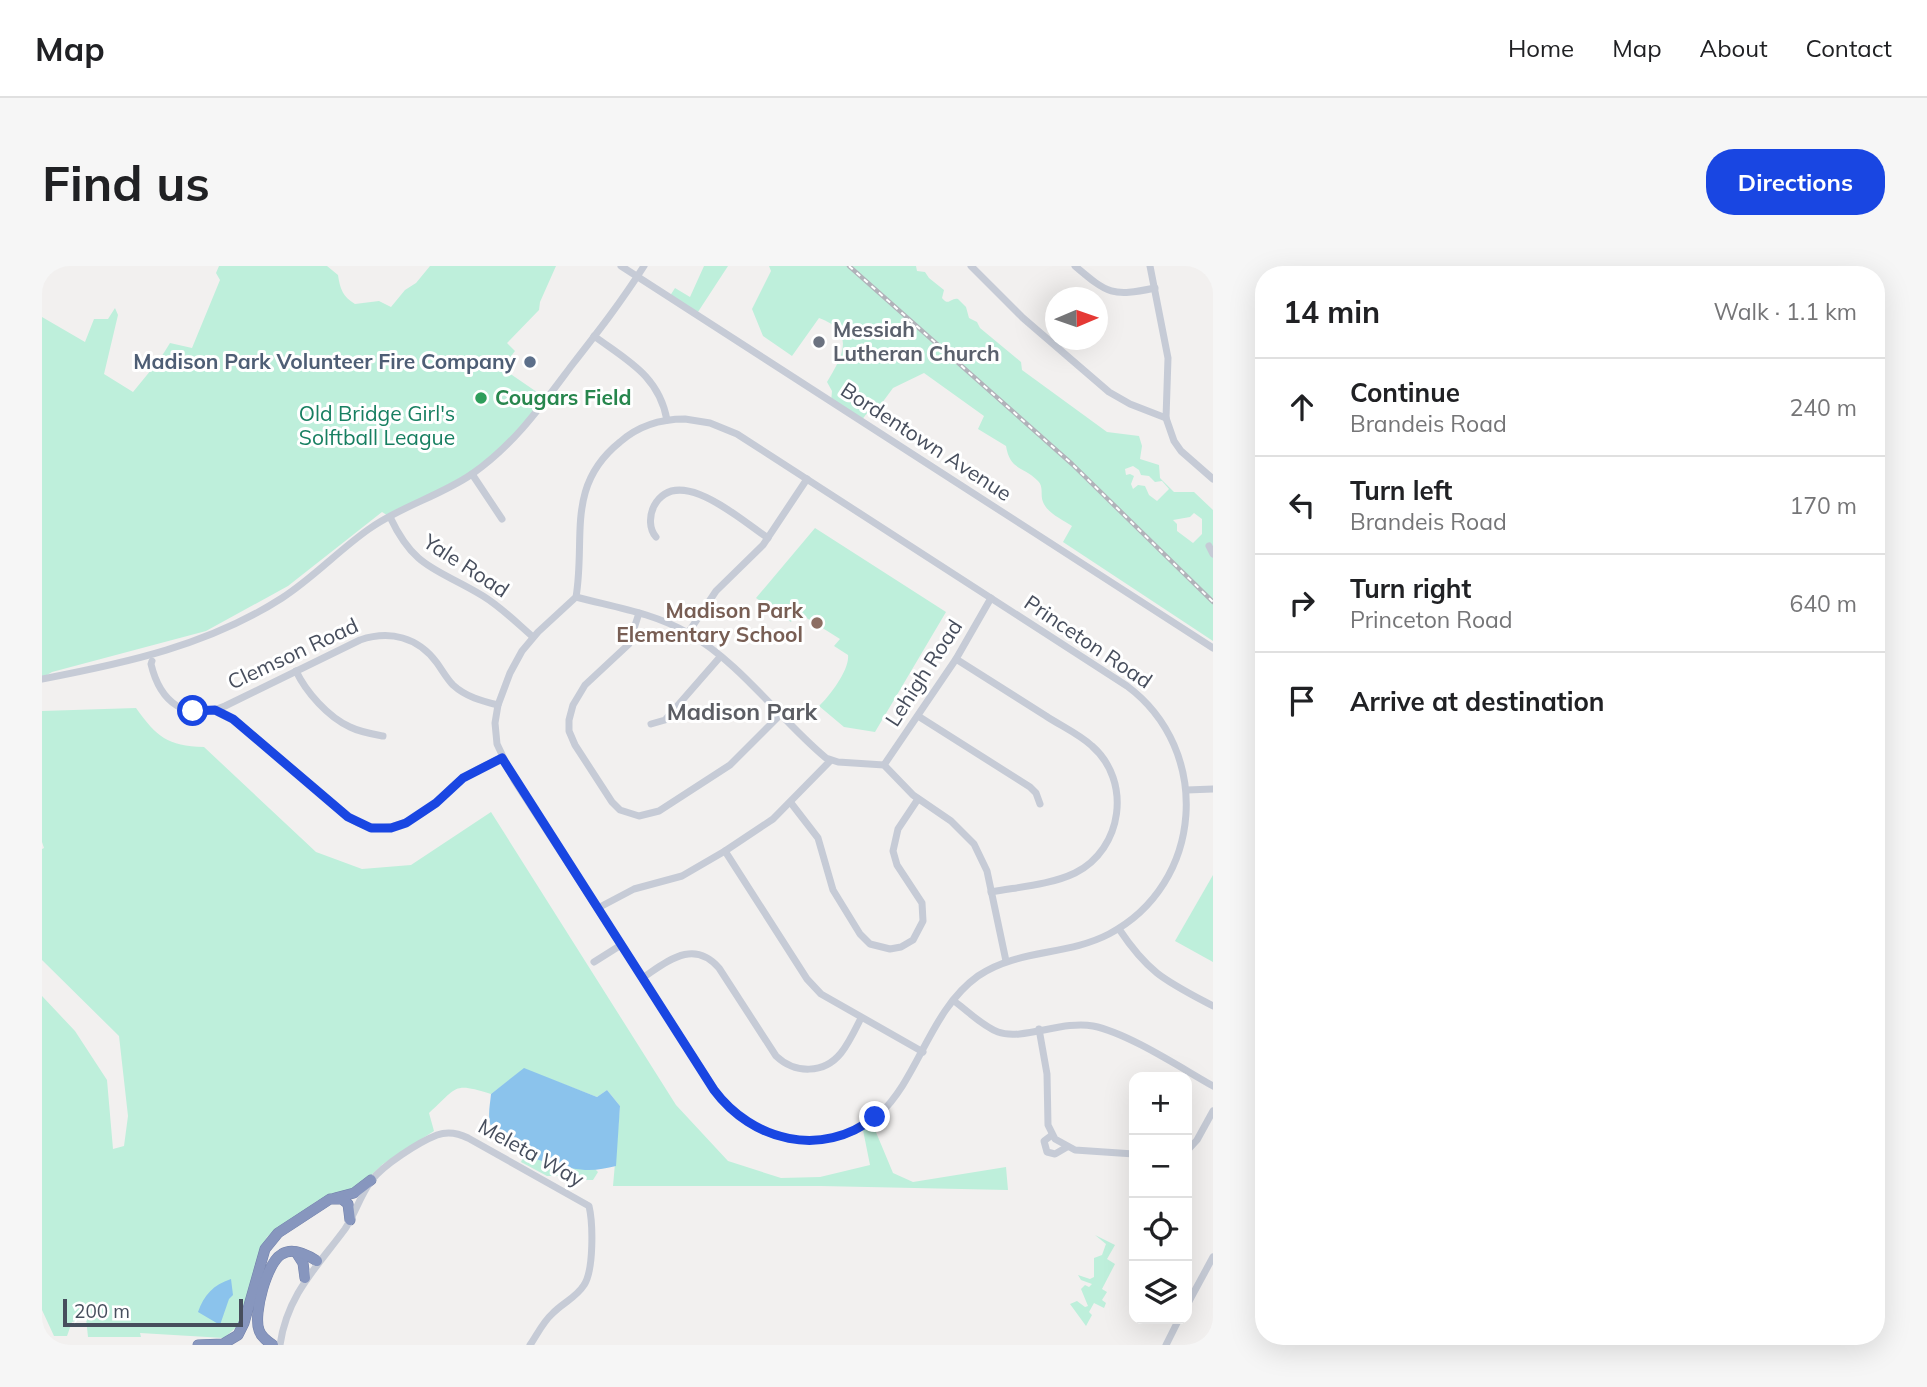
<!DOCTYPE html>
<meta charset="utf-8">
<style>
body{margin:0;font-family:Mulish,sans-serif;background:#f6f6f6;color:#202124}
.controls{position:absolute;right:21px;bottom:21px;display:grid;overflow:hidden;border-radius:14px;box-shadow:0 7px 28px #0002}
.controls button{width:63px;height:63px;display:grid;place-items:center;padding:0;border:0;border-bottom:2px solid #e0e0e0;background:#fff;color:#202124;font:35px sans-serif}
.compass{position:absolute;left:1003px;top:21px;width:63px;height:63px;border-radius:50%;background:#fff;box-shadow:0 7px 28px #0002;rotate:88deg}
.scale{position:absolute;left:21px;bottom:18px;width:180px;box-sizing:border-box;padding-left:7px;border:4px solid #474e5d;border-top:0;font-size:19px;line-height:24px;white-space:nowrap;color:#474e5d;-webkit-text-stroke:5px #fff;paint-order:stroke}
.stop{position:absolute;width:21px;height:21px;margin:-16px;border:5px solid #1946e2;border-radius:50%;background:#fff}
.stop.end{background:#1946e2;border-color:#fff;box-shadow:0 2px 7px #0008}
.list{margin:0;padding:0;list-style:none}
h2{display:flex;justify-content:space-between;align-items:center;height:91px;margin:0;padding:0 28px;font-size:30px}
h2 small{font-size:23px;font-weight:400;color:#757577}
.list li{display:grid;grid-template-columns:46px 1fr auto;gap:21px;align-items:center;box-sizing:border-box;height:98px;padding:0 28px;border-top:2px solid #e0e0e0}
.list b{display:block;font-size:26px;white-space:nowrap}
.list p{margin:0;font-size:23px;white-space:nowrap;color:#757577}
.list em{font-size:23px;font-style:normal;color:#757577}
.icon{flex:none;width:38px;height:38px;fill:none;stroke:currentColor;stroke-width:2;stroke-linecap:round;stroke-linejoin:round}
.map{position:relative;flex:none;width:1171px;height:1079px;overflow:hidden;border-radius:28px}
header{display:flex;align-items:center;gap:42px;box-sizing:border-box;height:98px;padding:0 35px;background:#fff;border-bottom:2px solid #e0e0e0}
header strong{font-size:33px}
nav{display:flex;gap:38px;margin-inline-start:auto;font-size:24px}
.intro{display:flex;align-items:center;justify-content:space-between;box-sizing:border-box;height:168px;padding:0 42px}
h1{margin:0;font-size:49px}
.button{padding:18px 32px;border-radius:28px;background:#1946e2;color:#fff;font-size:24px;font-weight:700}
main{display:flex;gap:42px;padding:0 42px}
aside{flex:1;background:#fff;border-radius:28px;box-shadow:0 7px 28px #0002}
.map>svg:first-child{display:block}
.green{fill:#beefdb;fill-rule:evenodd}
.water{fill:#8bc3ec}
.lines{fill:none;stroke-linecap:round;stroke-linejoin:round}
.highway-casing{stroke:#7281aa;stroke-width:11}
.minor{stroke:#c6cbd6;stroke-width:7}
.highway{stroke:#8796be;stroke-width:10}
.rail-casing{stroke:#b1b3ba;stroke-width:4.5}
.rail{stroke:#fff;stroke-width:2;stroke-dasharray:5;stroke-linecap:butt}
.route{stroke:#1946e2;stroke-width:9}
.worship-dot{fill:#6b7280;stroke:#fff;stroke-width:2.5}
.service-dot{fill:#5c6f8a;stroke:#fff;stroke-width:2.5}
.leisure-dot{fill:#2e9e5b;stroke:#fff;stroke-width:2.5}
.education-dot{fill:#8d6e63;stroke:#fff;stroke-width:2.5}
.labels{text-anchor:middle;stroke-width:6;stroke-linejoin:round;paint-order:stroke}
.worship-label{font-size:21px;font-weight:bold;fill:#5b616d;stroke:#fff;text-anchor:start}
.service-label{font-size:21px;font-weight:bold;fill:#4e5e75;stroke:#fff;text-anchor:end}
.leisure-label{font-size:21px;font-weight:bold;fill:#27864d;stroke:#fff;text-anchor:start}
.park-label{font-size:21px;fill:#177f61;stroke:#fff}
.street-label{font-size:21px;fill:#474e5d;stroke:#fff}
.education-label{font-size:21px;font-weight:bold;fill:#785e54;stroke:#fff;text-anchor:end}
.neighbourhood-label{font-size:23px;font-weight:bold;fill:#5c5e64;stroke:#fff}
</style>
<header>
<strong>Map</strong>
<nav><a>Home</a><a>Map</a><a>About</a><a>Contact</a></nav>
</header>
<div class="intro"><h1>Find us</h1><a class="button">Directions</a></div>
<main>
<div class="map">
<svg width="1171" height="1079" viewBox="0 0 1171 1079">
<rect width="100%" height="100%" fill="#f2f0ef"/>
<!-- green -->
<g class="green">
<path d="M177 0H285L296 9C298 23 301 31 313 38L337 35 349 41 363 24 374 17 388 0H514L498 36 497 44 465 77 473 85 460 102 505 133 445 197 348 251 340 246 246 320 164 365 10 406 0 412V51L43 76 52 53H66L73 42 76 49 62 108 91 126 118 93 128 77 150 82 178 14 174 7Z"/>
<path d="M662 0H686L654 49 626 33 633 22 648 31Z"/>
<path d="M727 0H874L875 5 883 6 887 12 902 24 900 32C907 41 909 31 916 33L924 41 927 52 935 56 938 62 979 96 980 104 1065 166 1097 170 1100 180 1098 193 1117 199 1118 212 1132 226H1152L1171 244V375L1021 276 1030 260C1020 253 1006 248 1001 236 998 229 1002 221 996 215 982 200 968 205 964 180L936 163 942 150 882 107 851 122 837 141 829 142 819 155 789 136 790 125 785 116C800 91 815 66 777 52L750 90 721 70 710 43 729 5ZM1091 200 1097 204 1099 209 1107 210 1113 216 1120 215 1127 223 1115 235 1107 229 1103 220 1096 219 1091 223 1089 218 1092 210 1088 208 1084 209 1083 203ZM1152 247 1160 253V268L1151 277 1135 265V258L1131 254 1148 251Z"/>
<path d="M773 262 904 346 833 466 802 461 777 440C788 430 808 403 806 389L792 380 798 373 755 346 749 356 714 332Z"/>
<path d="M94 442C115 471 125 480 162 481L274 586 320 603 369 599 449 546 634 839 686 895 739 912 778 911 828 899 821 864 831 859 851 907 871 916 964 901 966 924 779 920H571L578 840 565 824 555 831 482 803 449 828C410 816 416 821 387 847L392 865 341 898 311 926 275 935 225 971 198 1058 182 1072 98 1067 99 1071H46L44 1052 30 1056 25 1070H12L0 1044V730L33 765 65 814 71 883 82 880 86 850 77 770 0 694V583L2 582 0 576V445Z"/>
<path d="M1171 609V696L1133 675Z"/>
<path d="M483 887 510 899 553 903 556 906 551 914H535L524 910H505L479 896Z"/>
<path d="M1053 969 1073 979 1065 993 1073 998 1060 1023 1065 1026 1060 1034 1064 1037 1062 1042 1052 1037 1047 1046 1050 1049 1044 1060 1028 1038 1035 1035 1043 1041 1046 1040 1039 1023 1043 1019 1047 1021 1050 1018 1039 1014 1036 1009 1048 1013 1052 1011V992L1060 989 1064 978Z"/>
</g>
<!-- water -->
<g class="water">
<path d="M482 802 555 831 565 824 578 840 574 900C565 902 556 904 547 904 522 904 466 888 452 866 444 855 448 840 449 828Z"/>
<path d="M189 1013 191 1029 187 1033 178 1059 156 1046C162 1029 171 1019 189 1013Z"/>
</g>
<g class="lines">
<defs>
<g id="highway">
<path d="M293 932 312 927 329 914"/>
<path d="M254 986 261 997 263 1012"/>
<path d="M156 1079 181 1078 196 1069 202 1057 223 983 236 967 288 933H300L306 938 308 954"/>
<path d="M231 1079C225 1075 219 1071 217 1064 211 1048 225 996 240 988 251 981 266 989 275 995"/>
</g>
</defs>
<!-- highway casing -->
<use href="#highway" class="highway-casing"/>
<!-- minor -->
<g class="minor">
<path d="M579 0 1171 382"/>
<path d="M929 0 981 52 1067 126 1088 138 1124 152"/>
<path d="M1033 0C1066 28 1070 31 1113 22"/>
<path d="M1108 0 1126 92 1124 152 1132 175 1139 185 1171 213"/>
<path d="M552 70C586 95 617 110 625 154"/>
<path d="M643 153 668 157 695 168 1085 420C1171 484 1162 618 1067 668 1025 690 975 683 936 710 866 760 875 879 759 874 725 872 698 855 677 830L472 514 455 478 453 457 456 439 468 407 480 385 496 366 534 331C544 272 523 220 578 176 596 160 619 153 643 153Z"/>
<path d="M430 208 460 253"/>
<path d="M348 251C373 304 395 302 441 330 459 341 475 357 491 371"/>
<path d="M614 271C607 263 607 250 612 240 636 196 701 256 726 272"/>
<path d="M1167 280 1171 288"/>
<path d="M534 331C572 341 612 347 646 367 700 398 737 453 784 492L796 496 842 499 871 529 909 555 932 578 945 605 964 695"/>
<path d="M597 347 587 378 543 419 531 439 527 454V465L533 479 570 536 578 544 597 550 617 545 688 499 738 449"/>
<path d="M646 367 674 325 721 279 765 213"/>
<path d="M914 393C944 412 974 431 1004 450 1019 460 1037 468 1050 480 1090 515 1081 583 1033 607 1008 619 976 621 949 626"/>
<path d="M110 395 109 398C118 436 144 457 183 440L318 374C348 364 376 371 395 397 400 404 405 413 411 419 424 431 440 435 456 439"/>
<path d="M254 405C264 426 286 451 308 461 318 466 330 468 341 470"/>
<path d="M0 413C84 397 167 379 240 332 271 312 297 284 327 263 359 240 398 230 430 208 472 179 500 139 530 99 555 67 580 35 602 0"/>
<path d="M173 445 197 457 309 553C340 573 372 556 397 534 404 528 409 521 417 515 429 505 445 499 459 492"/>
<path d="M876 450 988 521 994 527 998 538"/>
<path d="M609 458 623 454 678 391"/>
<path d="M842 499 914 393 949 332"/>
<path d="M1145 524 1171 523"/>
<path d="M749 537 776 572 791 624 818 668 828 678 848 683 859 681 871 674 881 655 880 637 855 599 851 585 856 563 876 533"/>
<path d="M683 585 765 713 779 728 881 786"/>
<path d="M556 642 592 623 640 610 683 585 731 553 788 495"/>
<path d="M1077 663C1107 708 1124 715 1171 740"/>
<path d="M552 696 579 679"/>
<path d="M600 712C625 696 651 672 677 702L734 790C753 808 782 808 799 787 807 777 813 764 819 752"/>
<path d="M912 735C926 745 940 760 956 766 980 775 1021 754 1051 760 1086 767 1139 802 1171 820"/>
<path d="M997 763 1005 808 1006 859 1013 873 1033 884 1092 888"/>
<path d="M1010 869 1002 875 1005 886 1013 888 1025 881"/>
<path d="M1145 885 1155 874 1171 845"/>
<path d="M1145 1039 1171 991"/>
<path d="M238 1079C245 1029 275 1001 303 963 313 948 318 930 329 915 341 899 377 876 395 869 406 865 416 867 426 872L547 940C551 957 552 1004 542 1019 534 1032 520 1037 510 1048 501 1056 495 1069 488 1079"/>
<path d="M1124 1079 1137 1053"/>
</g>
<!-- highway -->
<use href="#highway" class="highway"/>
<defs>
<path id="rail" d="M807 0 1030 198 1171 336"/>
</defs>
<!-- rail casing -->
<use href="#rail" class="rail-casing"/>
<!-- rail -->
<use href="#rail" class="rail"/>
</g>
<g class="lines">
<!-- route -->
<path class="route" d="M151 445 173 444 191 453 306 551 329 562H349L364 557 394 537 421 512 460 492 672 824C710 875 780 893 833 851"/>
</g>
<!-- markers -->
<circle class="worship-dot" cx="777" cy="76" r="7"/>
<circle class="service-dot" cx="488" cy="96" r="7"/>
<circle class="leisure-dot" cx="439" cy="132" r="7"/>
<circle class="education-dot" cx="775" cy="357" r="7"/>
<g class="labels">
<!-- worship labels -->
<g class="worship-label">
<text x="791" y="71">Messiah<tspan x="791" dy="24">Lutheran Church</tspan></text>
</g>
<!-- service labels -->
<g class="service-label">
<text x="474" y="103">Madison Park Volunteer Fire Company</text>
</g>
<!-- leisure labels -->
<g class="leisure-label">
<text x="453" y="139">Cougars Field</text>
</g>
<!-- park labels -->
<g class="park-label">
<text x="335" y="155">Old Bridge Girl's<tspan x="335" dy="24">Solftball League</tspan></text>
</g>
<!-- street labels -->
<g class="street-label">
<text transform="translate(884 176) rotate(33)" y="7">Bordentown Avenue</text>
<text transform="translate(424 300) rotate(33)" y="7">Yale Road</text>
<text transform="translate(1046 376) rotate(34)" y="7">Princeton Road</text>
<text transform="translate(251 388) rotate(-25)" y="7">Clemson Road</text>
<text transform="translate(882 407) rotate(-57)" y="7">Lehigh Road</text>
<text transform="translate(489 887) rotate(29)" y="7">Meleta Way</text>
</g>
<!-- education labels -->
<g class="education-label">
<text x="761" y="352">Madison Park<tspan x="761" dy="24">Elementary School</tspan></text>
</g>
<!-- neighbourhood labels -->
<g class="neighbourhood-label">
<text x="700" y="454">Madison Park</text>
</g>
</g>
</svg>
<div class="controls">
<button>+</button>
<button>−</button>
<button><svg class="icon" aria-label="locate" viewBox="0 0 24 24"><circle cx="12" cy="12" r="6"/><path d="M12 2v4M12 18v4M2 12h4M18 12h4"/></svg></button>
<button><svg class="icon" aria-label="layers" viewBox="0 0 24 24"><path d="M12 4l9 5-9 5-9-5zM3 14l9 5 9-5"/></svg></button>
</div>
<svg class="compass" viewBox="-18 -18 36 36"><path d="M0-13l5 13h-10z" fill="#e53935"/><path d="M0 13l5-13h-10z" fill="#757577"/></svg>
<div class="scale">200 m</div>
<div class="stop" style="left:151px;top:445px"></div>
<div class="stop end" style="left:833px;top:851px"></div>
</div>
<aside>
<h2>14 min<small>Walk · 1.1 km</small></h2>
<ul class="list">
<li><svg class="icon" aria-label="ahead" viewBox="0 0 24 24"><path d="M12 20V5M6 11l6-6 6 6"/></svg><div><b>Continue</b><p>Brandeis Road</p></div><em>240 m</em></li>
<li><svg class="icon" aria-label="left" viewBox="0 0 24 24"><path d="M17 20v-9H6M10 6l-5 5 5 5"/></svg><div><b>Turn left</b><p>Brandeis Road</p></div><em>170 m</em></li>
<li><svg class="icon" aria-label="right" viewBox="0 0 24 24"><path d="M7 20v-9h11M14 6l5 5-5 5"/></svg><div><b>Turn right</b><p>Princeton Road</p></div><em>640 m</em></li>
<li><svg class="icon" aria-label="arrive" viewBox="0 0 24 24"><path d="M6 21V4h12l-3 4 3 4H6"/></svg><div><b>Arrive at destination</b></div></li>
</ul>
</aside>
</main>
